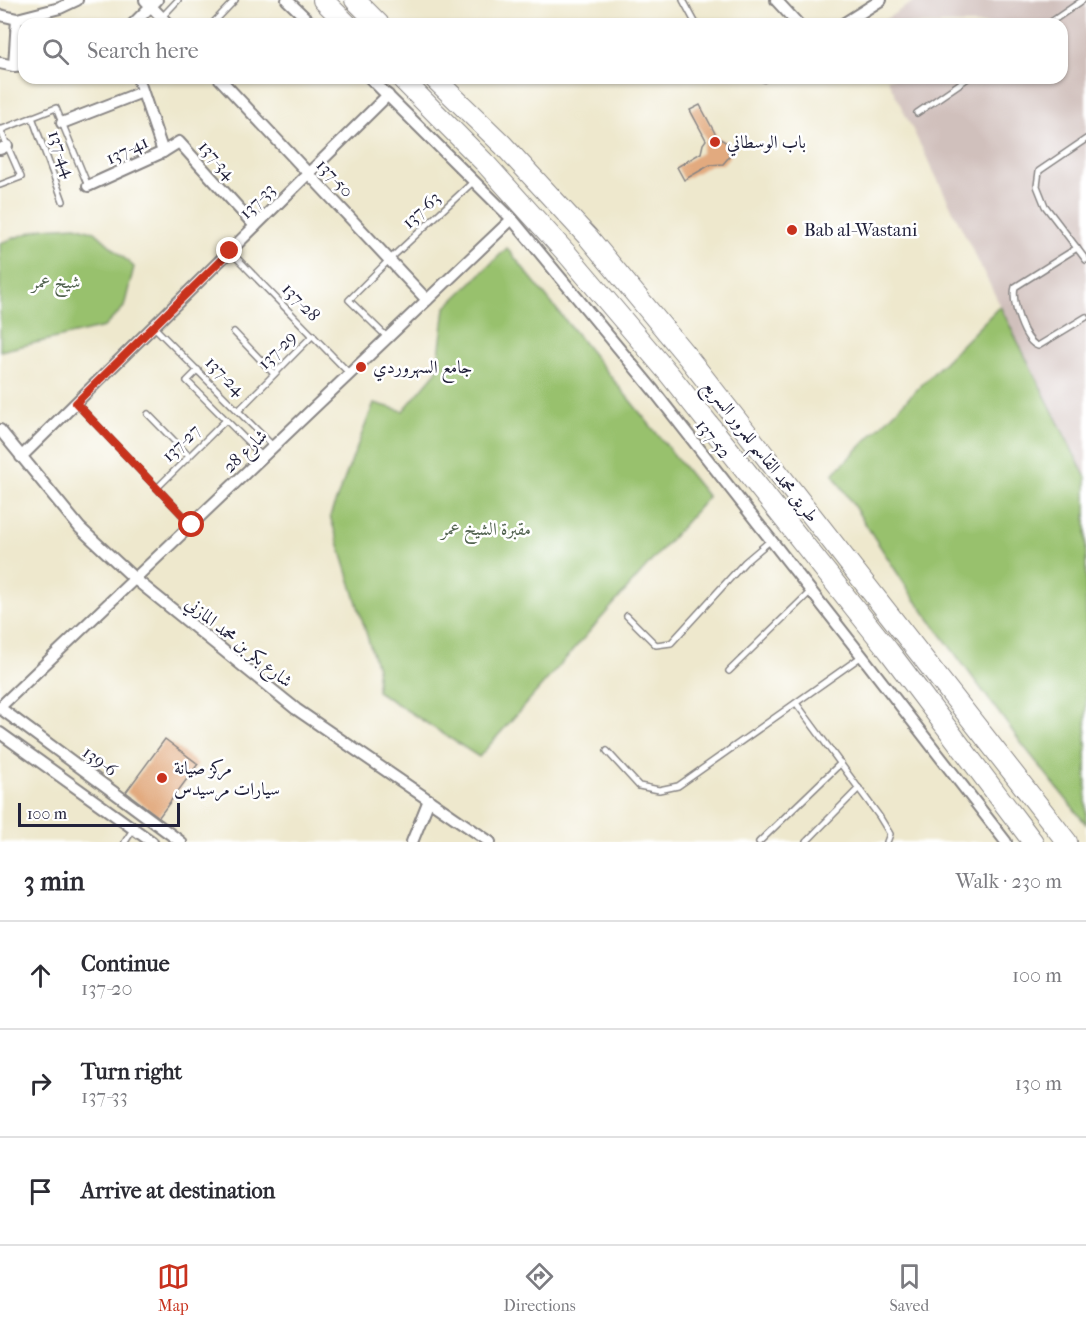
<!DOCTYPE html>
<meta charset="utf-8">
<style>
body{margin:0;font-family:"IM FELL French Canon",Amiri,serif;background:#f2f2f3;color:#2b2b33}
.scale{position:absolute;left:18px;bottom:15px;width:162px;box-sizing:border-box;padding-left:6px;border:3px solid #22223b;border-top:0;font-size:16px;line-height:21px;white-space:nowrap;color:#22223b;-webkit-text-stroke:4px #fff;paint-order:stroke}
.stop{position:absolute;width:18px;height:18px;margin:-14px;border:4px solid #c8321e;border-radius:50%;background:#fff}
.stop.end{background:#c8321e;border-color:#fff;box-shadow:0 2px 6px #0008}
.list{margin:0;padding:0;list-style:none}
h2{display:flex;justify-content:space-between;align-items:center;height:78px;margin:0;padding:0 24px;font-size:26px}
h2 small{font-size:20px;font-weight:400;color:#7c7c81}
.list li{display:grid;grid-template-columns:39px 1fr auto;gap:18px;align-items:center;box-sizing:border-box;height:108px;padding:0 24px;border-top:2px solid #e1e1e2}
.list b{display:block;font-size:22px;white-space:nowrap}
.list p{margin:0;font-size:20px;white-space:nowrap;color:#7c7c81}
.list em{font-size:20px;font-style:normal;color:#7c7c81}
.icon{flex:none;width:33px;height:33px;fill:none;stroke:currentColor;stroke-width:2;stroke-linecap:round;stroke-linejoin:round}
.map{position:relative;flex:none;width:1086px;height:842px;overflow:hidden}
.search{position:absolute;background:#fff;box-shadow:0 2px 4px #0004;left:18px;right:18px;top:18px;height:66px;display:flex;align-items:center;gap:15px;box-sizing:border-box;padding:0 21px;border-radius:18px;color:#7c7c81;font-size:22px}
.sheet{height:402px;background:#fff}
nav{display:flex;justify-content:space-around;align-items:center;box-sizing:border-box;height:84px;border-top:2px solid #e1e1e2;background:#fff;font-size:16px;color:#7c7c81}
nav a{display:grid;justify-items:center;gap:3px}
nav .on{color:#c8321e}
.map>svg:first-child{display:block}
.industrial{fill:#d0c0bc}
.green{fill:#98c16d;stroke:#5d7254;stroke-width:1.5}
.building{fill:#e2aa7f}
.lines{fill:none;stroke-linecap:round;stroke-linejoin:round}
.service-casing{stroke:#888584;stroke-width:8}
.minor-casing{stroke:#888584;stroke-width:14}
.motorway-casing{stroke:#888584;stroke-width:22}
.service{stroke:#fff;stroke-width:5}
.minor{stroke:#fff;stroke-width:10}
.motorway{stroke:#fff;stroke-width:20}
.route{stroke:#c8321e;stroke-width:8}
.poi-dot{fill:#c8321e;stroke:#fff;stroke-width:2}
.labels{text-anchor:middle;stroke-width:5;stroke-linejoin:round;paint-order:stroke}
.poi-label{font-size:18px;fill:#22223b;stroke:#fff;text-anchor:start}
.street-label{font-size:18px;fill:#22223b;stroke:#fff}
.park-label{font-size:18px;fill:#51624f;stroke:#fff}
</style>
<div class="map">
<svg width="1086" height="842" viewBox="0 0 1086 842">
<rect width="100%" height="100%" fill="#fff"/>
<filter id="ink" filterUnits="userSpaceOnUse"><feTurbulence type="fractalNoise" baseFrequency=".0167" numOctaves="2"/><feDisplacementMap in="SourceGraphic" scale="12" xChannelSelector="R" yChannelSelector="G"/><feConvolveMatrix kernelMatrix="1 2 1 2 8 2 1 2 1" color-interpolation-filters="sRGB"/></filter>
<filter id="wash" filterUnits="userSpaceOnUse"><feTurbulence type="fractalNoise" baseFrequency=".008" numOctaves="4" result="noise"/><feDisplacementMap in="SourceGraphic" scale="24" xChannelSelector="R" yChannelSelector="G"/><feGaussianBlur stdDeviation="1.35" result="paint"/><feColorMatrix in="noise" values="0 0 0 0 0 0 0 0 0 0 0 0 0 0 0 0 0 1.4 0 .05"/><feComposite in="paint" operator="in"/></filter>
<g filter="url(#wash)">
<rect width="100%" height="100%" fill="#eee8cd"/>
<!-- industrial -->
<path class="industrial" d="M916 0H1086V478L887 78H1062V24H878Z"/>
<!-- green -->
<g class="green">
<path d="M76 226 95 232 134 267 124 307 104 327 0 351V243L43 228Z"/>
<path d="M507 248 708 497 479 757 377 691V668L330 516 374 403 403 411 437 371 445 308Z"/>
<path d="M1000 306 1086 478V824L1022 744 911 594 833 474Z"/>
</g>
<g id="blocks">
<!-- building -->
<g class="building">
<path d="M700 105 717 137 727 143 729 157 723 164 710 165 684 180 677 167 701 153 703 144 706 140 690 110Z"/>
<path d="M165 739 198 764 159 817 126 792Z"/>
</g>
</g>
</g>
<g filter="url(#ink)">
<use href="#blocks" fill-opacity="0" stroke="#888584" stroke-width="1.5"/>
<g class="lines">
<defs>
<g id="service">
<path d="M683 0 696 24"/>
<path d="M162 17 178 0"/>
<path d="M212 24 235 0"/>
<path d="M1048 24 1083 0"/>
<path d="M762 78 764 79"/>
<path d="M917 113 968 78"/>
<path d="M32 117 63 201"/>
<path d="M0 129 21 177 0 185"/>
<path d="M0 130 56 108 88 186"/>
<path d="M1086 139 1039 171 1037 186 1045 206 1086 260"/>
<path d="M1077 248 1015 287C1011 301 1024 342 1038 346L1086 317"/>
<path d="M230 251 350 374"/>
<path d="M154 327 274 447"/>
<path d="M234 332 274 374"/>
<path d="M388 338 349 300 389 260 474 181"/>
<path d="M198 370 187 381 263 457"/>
<path d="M76 403 192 525"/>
<path d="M238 411 313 335"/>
<path d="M148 414 189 456"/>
<path d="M157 488 226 420"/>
<path d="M627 616 656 645 671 643 745 562 771 540"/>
<path d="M729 671 811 591"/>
<path d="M796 703 879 816 890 834 887 842"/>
<path d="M607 751 639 786 659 790 678 786 862 656"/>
<path d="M125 842 134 828"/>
<path d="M759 842 841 763"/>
<path d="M806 842 859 788"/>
</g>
<g id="minor">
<path d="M145 0 168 24"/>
<path d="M287 0 312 24"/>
<path d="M776 0 798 24"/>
<path d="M0 15 17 19 60 8 77 0"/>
<path d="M133 24 157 0"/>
<path d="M843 24 881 0"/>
<path d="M0 63 14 66 24 65"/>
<path d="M14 66 17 19"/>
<path d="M138 78 163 152"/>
<path d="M219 78 427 300"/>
<path d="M370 78 512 219 654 391 862 656 1006 842"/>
<path d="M62 123 142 92"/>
<path d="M0 149 7 146"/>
<path d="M88 186 163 152 179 142 255 226"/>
<path d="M0 430 80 528 135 579 296 709 490 842"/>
<path d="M21 457 388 95"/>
<path d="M0 707 512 219"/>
<path d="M0 708 181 842"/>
<path d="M0 733 152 842"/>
<path d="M412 842 429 800"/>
</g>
<g id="motorway">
<path d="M323 0 347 24"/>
<path d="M355 0 379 24"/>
<path d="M401 78 485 163 568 255 669 374 888 650 1033 842"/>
<path d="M434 78 503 145 588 237 690 360 1067 842"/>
</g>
</defs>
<!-- service casing -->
<use href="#service" class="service-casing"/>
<!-- minor casing -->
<use href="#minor" class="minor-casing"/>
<!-- motorway casing -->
<use href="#motorway" class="motorway-casing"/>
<!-- service -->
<use href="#service" class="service"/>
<!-- minor -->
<use href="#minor" class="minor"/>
<!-- motorway -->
<use href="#motorway" class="motorway"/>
</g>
</g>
<g class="lines" filter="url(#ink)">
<!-- route -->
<path class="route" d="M192 525 76 403 230 251"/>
</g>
<!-- markers -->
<g class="poi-dot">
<circle cx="715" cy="142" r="6"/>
<circle cx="792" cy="230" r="6"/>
<circle cx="361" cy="367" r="6"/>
<circle cx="162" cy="778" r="6"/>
</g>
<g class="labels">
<!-- poi labels -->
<g class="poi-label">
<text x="727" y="148">باب الوسطاني</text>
<text x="804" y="236">Bab al-Wastani</text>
<text x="373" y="373">جامع السهروردي</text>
<text x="174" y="774">مركز صيانة<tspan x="174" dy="21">سيارات مرسيدس</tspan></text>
</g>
<!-- street labels -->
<g class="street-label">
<text transform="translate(127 150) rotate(-25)" y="6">137-41</text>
<text transform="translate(62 154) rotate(70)" y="6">137-44</text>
<text transform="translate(217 160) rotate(48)" y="6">137-34</text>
<text transform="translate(335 178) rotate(47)" y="6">137-50</text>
<text transform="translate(257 201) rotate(-45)" y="6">137-33</text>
<text transform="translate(421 210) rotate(-43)" y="6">137-63</text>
<text transform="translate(301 302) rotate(46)" y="6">137-28</text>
<text transform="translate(277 350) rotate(-45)" y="6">137-29</text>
<text transform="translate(225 376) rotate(45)" y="6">137-24</text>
<text transform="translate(713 439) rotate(52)" y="6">137-52</text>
<text transform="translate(181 443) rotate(-44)" y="6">137-27</text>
<text transform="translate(245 451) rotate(-44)" y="6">شارع 28</text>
<text transform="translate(761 451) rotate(52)" y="6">طريق محمد القاسم للمرور السريع</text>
<text transform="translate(239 642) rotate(39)" y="6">شارع بكر بن محمد المازني</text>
<text transform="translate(100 761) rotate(36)" y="6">139-6</text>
</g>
<!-- park labels -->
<g class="park-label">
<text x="56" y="288">شيخ عمر</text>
<text x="486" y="535">مقبرة الشيخ عمر</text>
</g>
</g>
</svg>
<div class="scale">100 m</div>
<div class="stop" style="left:192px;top:525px"></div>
<div class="stop end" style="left:230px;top:251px"></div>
<div class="search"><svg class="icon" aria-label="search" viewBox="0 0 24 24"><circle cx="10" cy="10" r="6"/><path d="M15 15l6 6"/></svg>Search here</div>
</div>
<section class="sheet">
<h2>3 min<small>Walk · 230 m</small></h2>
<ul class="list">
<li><svg class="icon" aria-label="ahead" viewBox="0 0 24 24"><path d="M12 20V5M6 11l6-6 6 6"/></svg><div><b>Continue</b><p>137-20</p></div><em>100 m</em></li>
<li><svg class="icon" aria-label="right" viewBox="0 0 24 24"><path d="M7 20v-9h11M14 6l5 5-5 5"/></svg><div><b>Turn right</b><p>137-33</p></div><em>130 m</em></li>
<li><svg class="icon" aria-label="arrive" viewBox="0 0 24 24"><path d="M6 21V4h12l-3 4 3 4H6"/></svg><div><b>Arrive at destination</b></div></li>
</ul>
</section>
<nav>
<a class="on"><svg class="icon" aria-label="map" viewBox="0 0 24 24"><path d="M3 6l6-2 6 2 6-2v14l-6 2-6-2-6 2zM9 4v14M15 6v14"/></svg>Map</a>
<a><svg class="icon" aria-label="directions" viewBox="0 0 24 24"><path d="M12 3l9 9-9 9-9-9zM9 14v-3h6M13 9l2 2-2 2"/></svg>Directions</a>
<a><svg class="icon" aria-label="saved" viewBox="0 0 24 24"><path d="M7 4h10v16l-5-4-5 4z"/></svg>Saved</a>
</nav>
